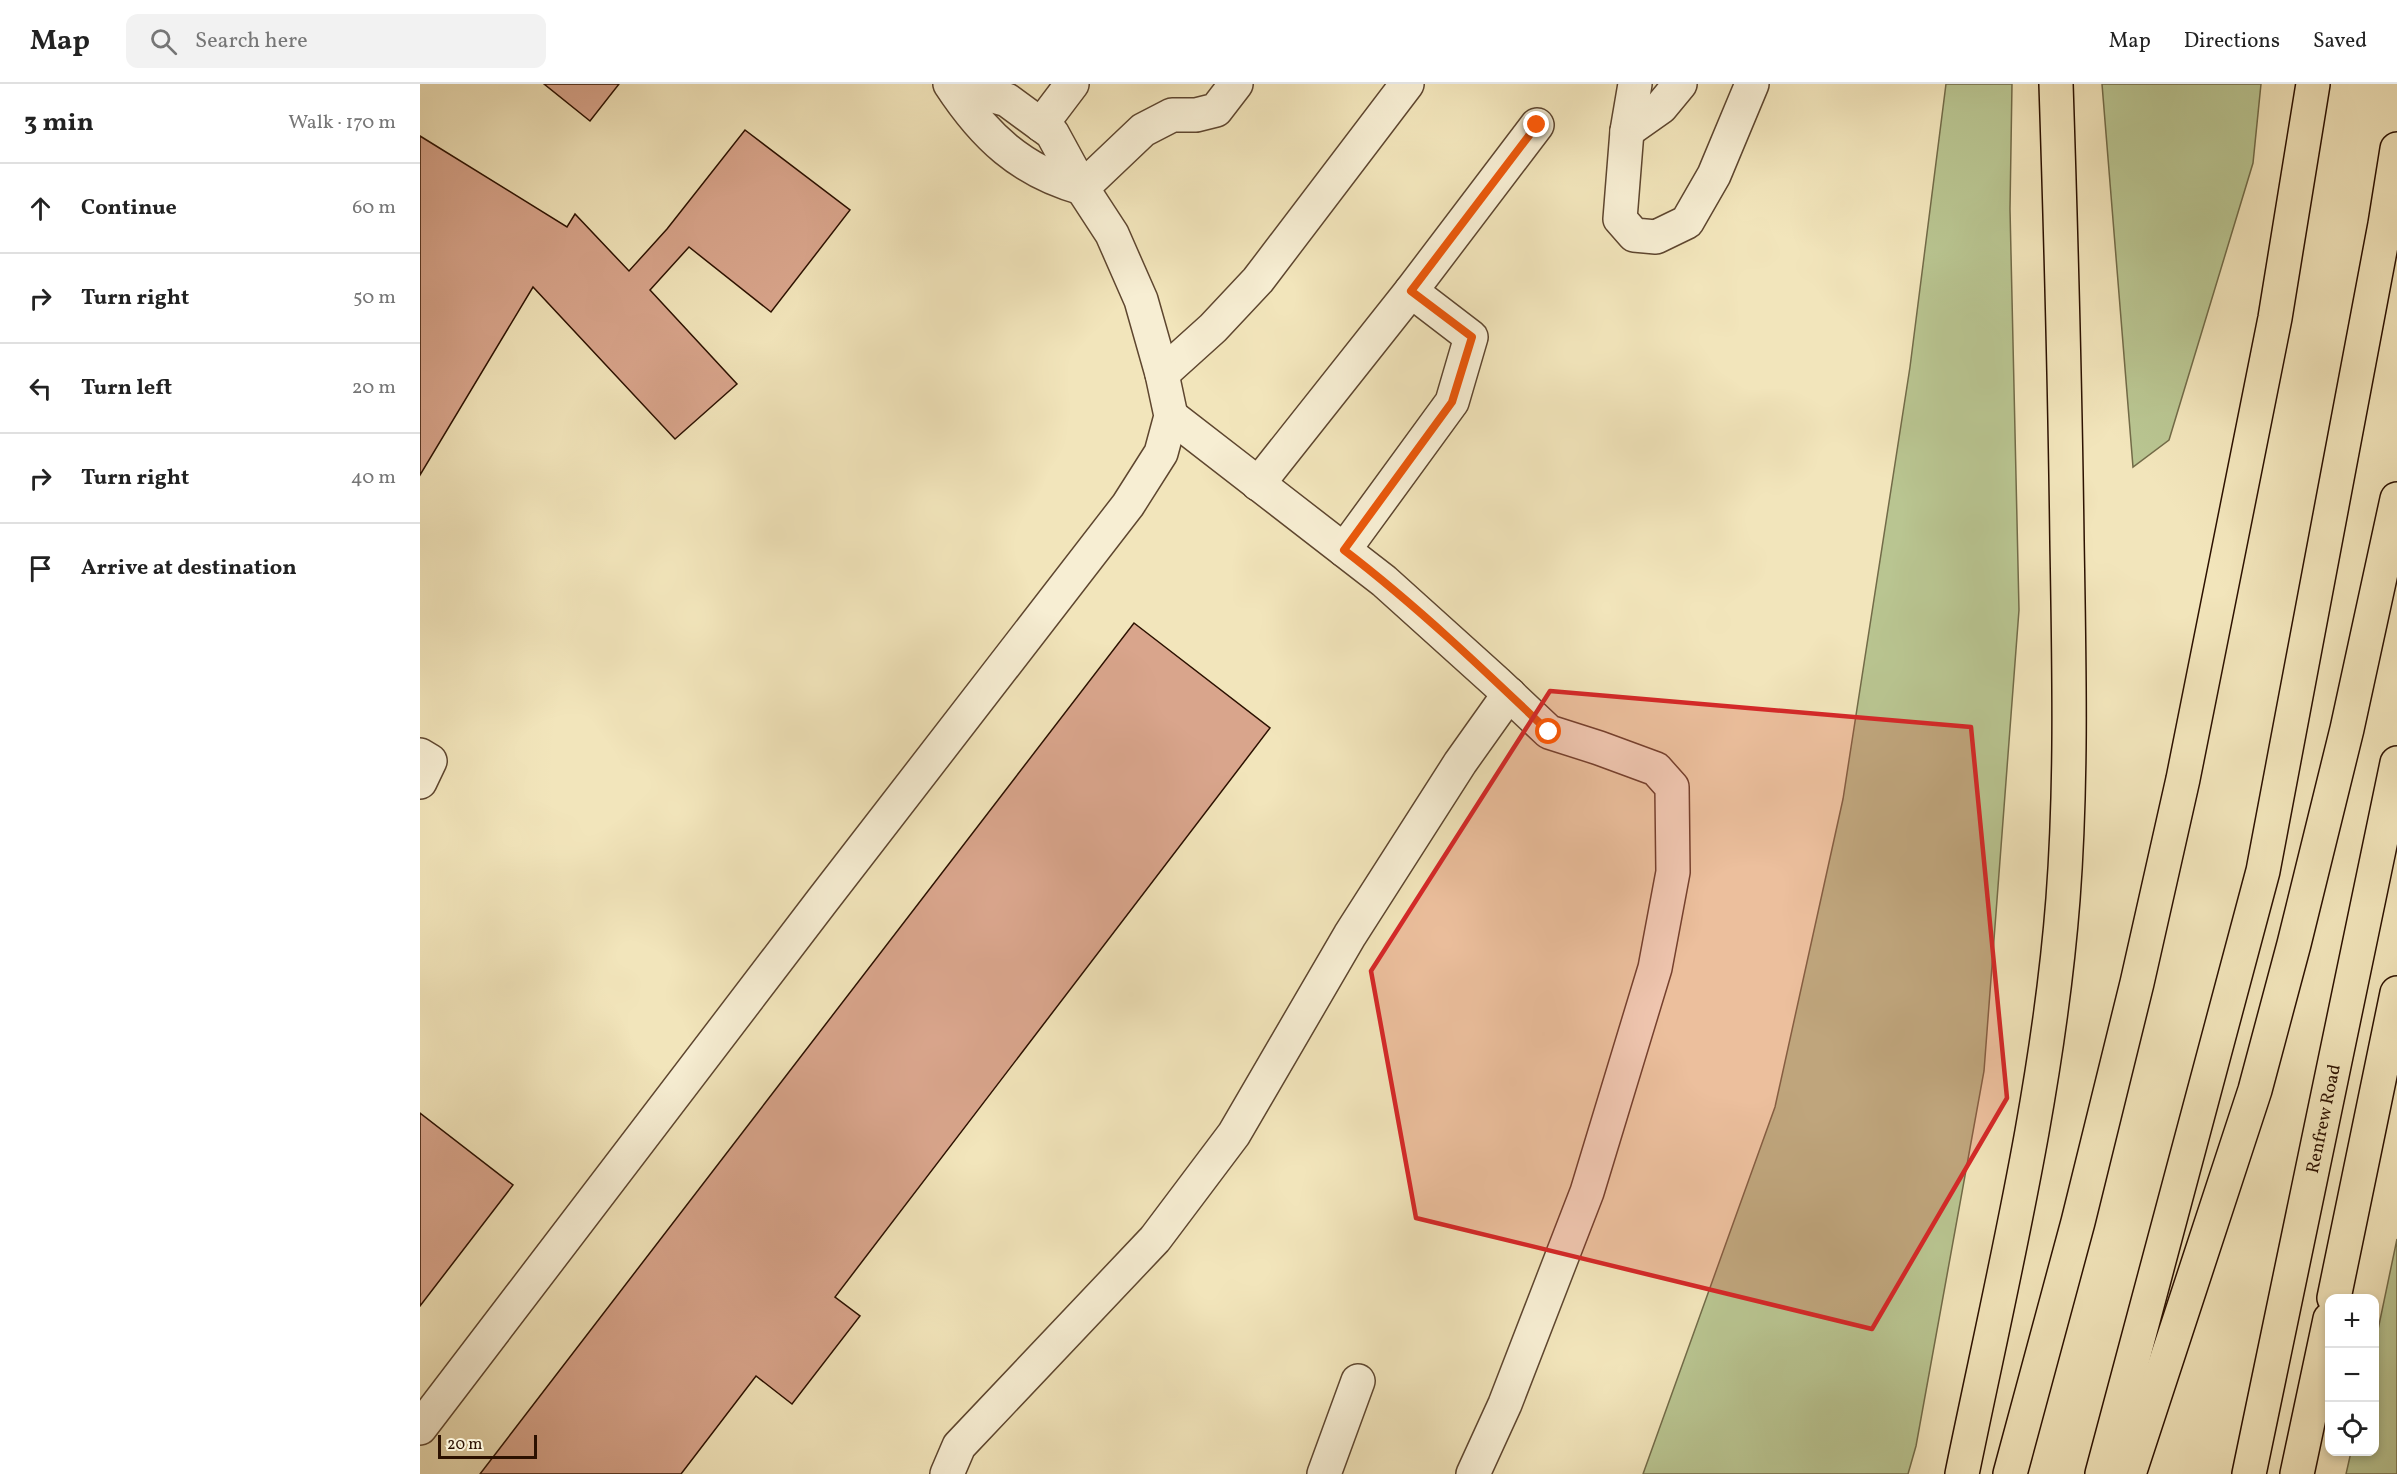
<!DOCTYPE html>
<meta charset="utf-8">
<style>
body{margin:0;font-family:Vollkorn,serif;background:#f2f2f2;color:#222}
.controls{position:absolute;right:18px;bottom:18px;display:grid;overflow:hidden;border-radius:12px;box-shadow:0 3px 9px #0003}
.controls button{width:54px;height:54px;display:grid;place-items:center;padding:0;border:0;border-bottom:2px solid #e0e0e0;background:#fff;color:#222;font:30px sans-serif}
.scale{position:absolute;left:18px;bottom:15px;width:99px;box-sizing:border-box;padding-left:6px;border:3px solid #2c1100;border-top:0;font-size:16px;line-height:21px;white-space:nowrap;color:#2c1100;-webkit-text-stroke:4px #f7eed3;paint-order:stroke}
.stop{position:absolute;width:18px;height:18px;margin:-14px;border:4px solid #ea580c;border-radius:50%;background:#fff}
.stop.end{background:#ea580c;border-color:#fff;box-shadow:0 2px 6px #0008}
.list{margin:0;padding:0;list-style:none}
h2{display:flex;justify-content:space-between;align-items:center;height:78px;margin:0;padding:0 24px;font-size:26px}
h2 small{font-size:20px;font-weight:400;color:#767676}
.list li{display:grid;grid-template-columns:39px 1fr auto;gap:18px;align-items:center;box-sizing:border-box;height:90px;padding:0 24px;border-top:2px solid #e0e0e0}
.list b{display:block;font-size:22px;white-space:nowrap}
.list em{font-size:20px;font-style:normal;color:#767676}
.icon{flex:none;width:33px;height:33px;fill:none;stroke:currentColor;stroke-width:2;stroke-linecap:round;stroke-linejoin:round}
.map{position:relative;flex:none;width:1977px;height:1390px;overflow:hidden}
header{display:flex;align-items:center;gap:36px;box-sizing:border-box;height:84px;padding:0 30px;background:#fff;border-bottom:2px solid #e0e0e0}
header strong{font-size:28px}
nav{display:flex;gap:33px;margin-inline-start:auto;font-size:21px}
.search{width:420px;height:54px;background:#f2f2f2;display:flex;align-items:center;gap:15px;box-sizing:border-box;padding:0 21px;border-radius:12px;color:#767676;font-size:22px}
main{display:flex}
aside{flex:1;background:#fff}
.map>svg:first-child{display:block}
.green{fill:#b9c591;stroke:#726b48;stroke-width:1.5}
.building{fill:#d9a58c;stroke:#2c1100;stroke-width:1.5}
.lines{fill:none;stroke-linecap:round;stroke-linejoin:round}
.minor-casing{stroke:#5e462f;stroke-width:36}
.major-casing{stroke:#2c1100;stroke-width:36}
.highway-casing{stroke:#2c1100;stroke-width:36}
.minor{stroke:#f7eed3;stroke-width:33}
.major{stroke:#f2e5bb;stroke-width:33}
.highway{stroke:#f2e5bb;stroke-width:33}
.route{stroke:#ea580c;stroke-width:8}
.marked{fill:#d62828;fill-opacity:0.2;stroke:#d62828;stroke-width:4.5;stroke-linejoin:round}
.labels{text-anchor:middle;stroke-width:4.5;stroke-linejoin:round;paint-order:stroke}
.street-label{font-size:18px;fill:#2c1100;stroke:#f7eed3}
</style>
<header>
<strong>Map</strong>
<div class="search"><svg class="icon" aria-label="search" viewBox="0 0 24 24"><circle cx="10" cy="10" r="6"/><path d="M15 15l6 6"/></svg>Search here</div>
<nav><a>Map</a><a>Directions</a><a>Saved</a></nav>
</header>
<main>
<aside>
<h2>3 min<small>Walk · 170 m</small></h2>
<ul class="list">
<li><svg class="icon" aria-label="ahead" viewBox="0 0 24 24"><path d="M12 20V5M6 11l6-6 6 6"/></svg><div><b>Continue</b></div><em>60 m</em></li>
<li><svg class="icon" aria-label="right" viewBox="0 0 24 24"><path d="M7 20v-9h11M14 6l5 5-5 5"/></svg><div><b>Turn right</b></div><em>50 m</em></li>
<li><svg class="icon" aria-label="left" viewBox="0 0 24 24"><path d="M17 20v-9H6M10 6l-5 5 5 5"/></svg><div><b>Turn left</b></div><em>20 m</em></li>
<li><svg class="icon" aria-label="right" viewBox="0 0 24 24"><path d="M7 20v-9h11M14 6l5 5-5 5"/></svg><div><b>Turn right</b></div><em>40 m</em></li>
<li><svg class="icon" aria-label="arrive" viewBox="0 0 24 24"><path d="M6 21V4h12l-3 4 3 4H6"/></svg><div><b>Arrive at destination</b></div></li>
</ul>
</aside>
<div class="map">
<svg width="1977" height="1390" viewBox="0 0 1977 1390">
<rect width="100%" height="100%" fill="#f2e5bb"/>
<filter id="stains"><feTurbulence type="fractalNoise" baseFrequency=".00333" numOctaves="4"/><feColorMatrix values="0 0 0 0 .2 0 0 0 0 .09 0 0 0 0 .02 0 0 0 .5 -.17"/></filter>
<radialGradient id="worn" r=".72"><stop offset=".6" stop-color="#630" stop-opacity="0"/><stop offset="1" stop-color="#630" stop-opacity=".3"/></radialGradient>
<!-- green -->
<g class="green">
<path d="M1526 0H1592L1590 125 1599 526 1564 987 1496 1362 1488 1390H1223L1355 1023 1423 715 1490 283Z"/>
<path d="M1682 0H1841L1833 79 1749 356 1713 383Z"/>
<path d="M1977 1155V1390H1926L1931 1368H1954L1955 1260Z"/>
</g>
<!-- building -->
<g class="building">
<path d="M124 0H199L170 37Z"/>
<path d="M325 46 430 126 351 228 269 163 230 206 317 300 255 355 113 203 0 391V52L147 143 155 130 209 187 247 145Z"/>
<path d="M714 539 850 644 415 1213 440 1232 372 1320 336 1292 261 1390H60Z"/>
<path d="M0 1029 93 1101 0 1222Z"/>
</g>
<g class="lines">
<defs>
<g id="minor">
<path d="M530 0C564 52 601 87 662 104"/>
<path d="M1215 0 1207 47 1200 135 1214 151 1236 153 1267 138 1294 91 1332 0"/>
<path d="M621 41 652 0"/>
<path d="M1207 47 1241 23 1260 0"/>
<path d="M662 104 723 46 752 31H776L796 26 816 0"/>
<path d="M742 290 793 244 838 196 987 0"/>
<path d="M751 332 964 497 1076 598 1129 648 1179 664 1236 685 1252 703 1253 788 1235 884 1167 1108 1085 1320 1053 1390"/>
<path d="M838 400 991 207 1117 41"/>
<path d="M924 466 1032 318 1051 253 991 207"/>
<path d="M0 671 10 677 0 698"/>
<path d="M0 1344 402 817 708 421 741 369 751 332 742 290 721 216 692 150 662 104 632 49 587 16 531 0"/>
<path d="M527 1390 539 1362 735 1155 814 1050 930 851 1040 679 1089 610"/>
<path d="M904 1390 938 1297"/>
</g>
<g id="major">
<path d="M1914 1214 1977 909"/>
<path id="s1" d="M1829 1390 1977 679"/>
<path d="M1877 1390 1910 1235"/>
</g>
<g id="highway">
<path d="M1542 1390C1581 1200 1628 1009 1643 815 1652 696 1649 576 1647 457 1645 305 1641 152 1636 0"/>
<path d="M1590 1390 1658 1138 1717 899 1763 695 1855 234 1893 0"/>
<path d="M1682 1390 1843 787 1965 140 1977 65"/>
<path d="M1709 1390 1835 1006 1874 860 1927 645 1977 415"/>
</g>
</defs>
<!-- minor casing -->
<use href="#minor" class="minor-casing"/>
<!-- major casing -->
<use href="#major" class="major-casing"/>
<!-- highway casing -->
<use href="#highway" class="highway-casing"/>
<!-- minor -->
<use href="#minor" class="minor"/>
<!-- major -->
<use href="#major" class="major"/>
<!-- highway -->
<use href="#highway" class="highway"/>
</g>
<g class="lines">
<!-- route -->
<path class="route" d="M1117 41 991 207 1052 253 1032 318 924 466C997 522 1063 585 1129 648"/>
</g>
<!-- marked area -->
<path class="marked" d="M1130 607 1551 643 1587 1014 1452 1245 996 1134 951 887Z"/>
<g class="labels">
<!-- street labels -->
<g class="street-label">
<text dy="6" stroke="none"><textPath href="#s1" startOffset="363">Renfrew Road</textPath></text>
</g>
</g>
<rect width="100%" height="100%" filter="url(#stains)"/>
<rect width="100%" height="100%" fill="url(#worn)"/>
</svg>
<div class="controls">
<button>+</button>
<button>−</button>
<button><svg class="icon" aria-label="locate" viewBox="0 0 24 24"><circle cx="12" cy="12" r="6"/><path d="M12 2v4M12 18v4M2 12h4M18 12h4"/></svg></button>
</div>
<div class="scale">20 m</div>
<div class="stop" style="left:1129px;top:648px"></div>
<div class="stop end" style="left:1117px;top:41px"></div>
</div>
</main>
